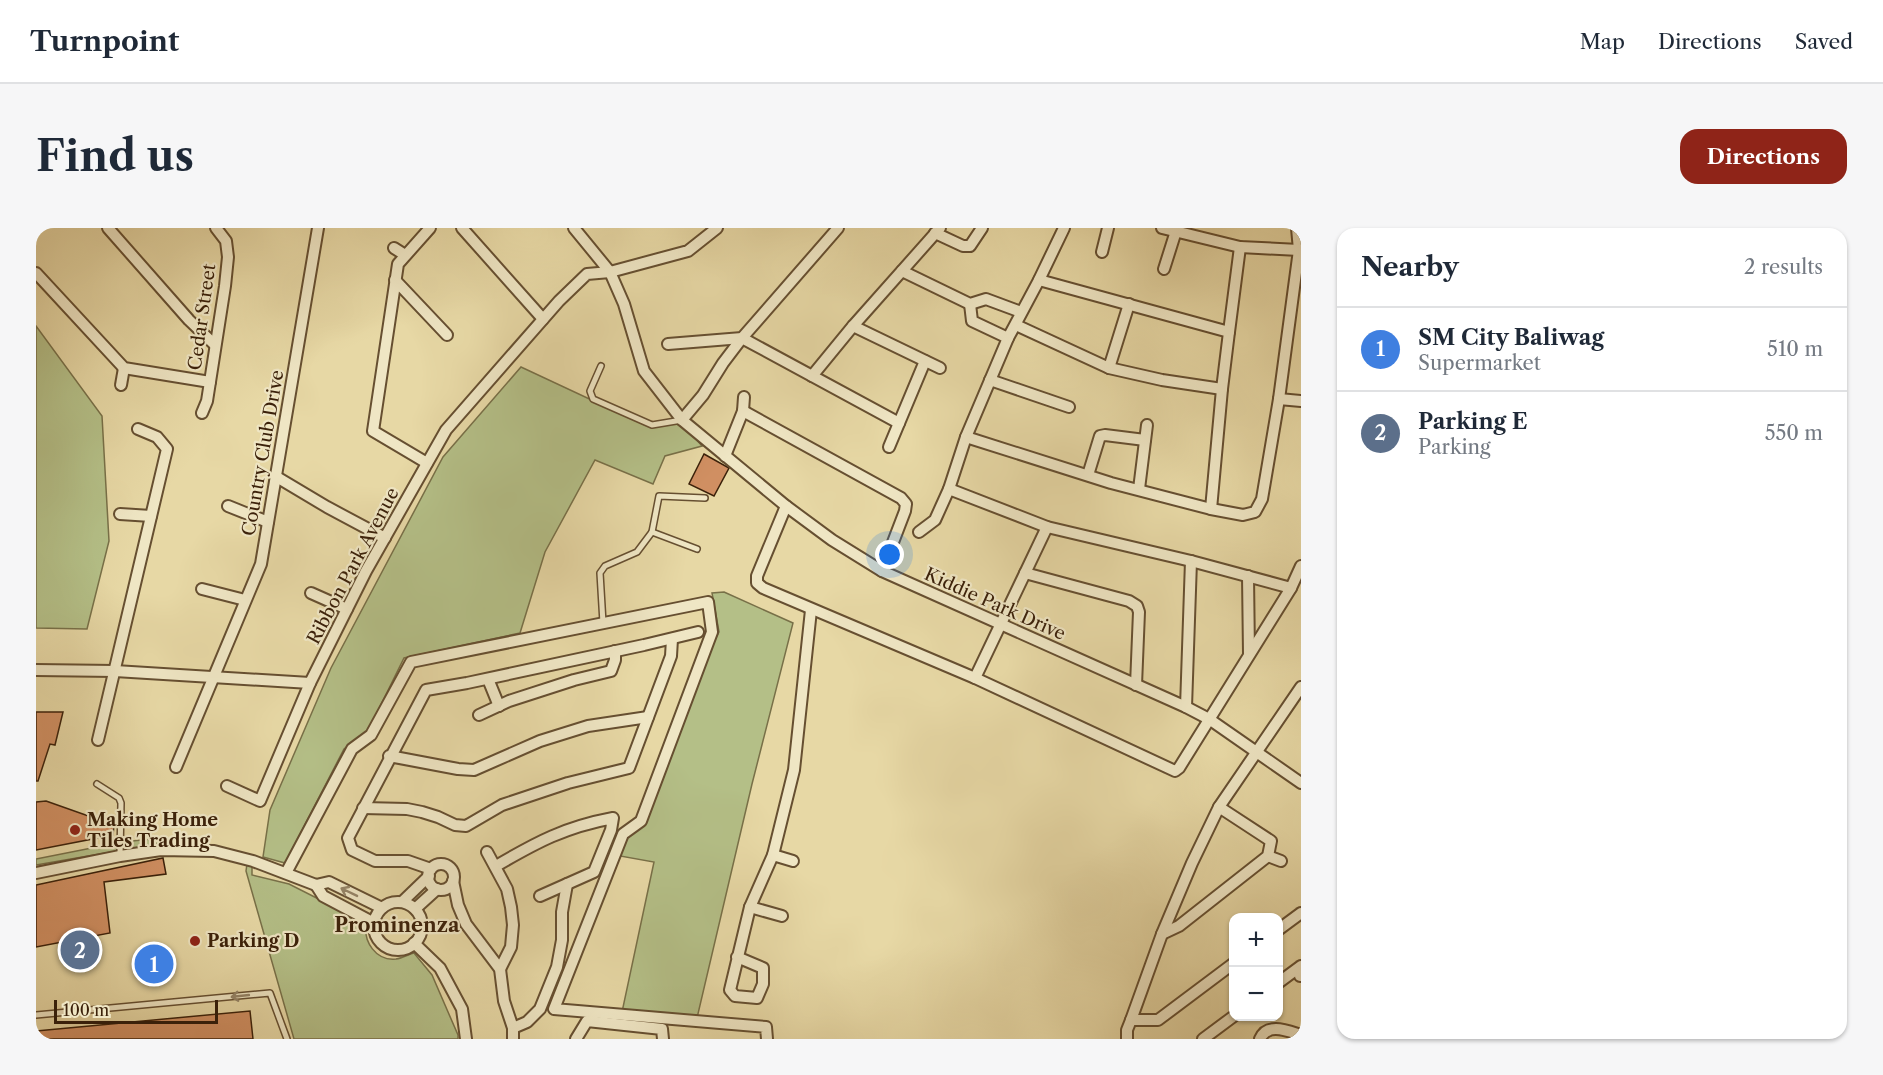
<!DOCTYPE html>
<meta charset="utf-8">
<style>
body{margin:0;font-family:"Libre Caslon Text",serif;background:#f6f6f7;color:#1f2937}
.controls{position:absolute;right:18px;bottom:18px;display:grid;overflow:hidden;border-radius:12px;box-shadow:0 2px 4px #0004}
.controls button{width:54px;height:54px;display:grid;place-items:center;padding:0;border:0;border-bottom:2px solid #e0e1e3;background:#fff;color:#1f2937;font:30px sans-serif}
.scale{position:absolute;left:18px;bottom:15px;width:164px;box-sizing:border-box;padding-left:6px;border:3px solid #3b210a;border-top:0;font-size:16px;line-height:21px;white-space:nowrap;color:#3b210a;-webkit-text-stroke:4px #efe6c4;paint-order:stroke}
.you{position:absolute;left:854px;top:327px;width:21px;height:21px;margin:-15px;border:4px solid #fff;border-radius:50%;background:#1a73e8;box-shadow:0 0 0 9px #1a73e833}
.badge{display:grid;place-items:center;width:39px;height:39px;border-radius:50%;background:#8f2418;color:#fff;font-size:20px;font-weight:700}
.pin{position:absolute;translate:-50% -50%;border:3px solid #fff;box-shadow:0 2px 6px #0006}
.list{margin:0;padding:0;list-style:none}
h2{display:flex;justify-content:space-between;align-items:center;height:78px;margin:0;padding:0 24px;font-size:26px}
h2 small{font-size:20px;font-weight:400;color:#747a83}
.list li{display:grid;grid-template-columns:39px 1fr auto;gap:18px;align-items:center;box-sizing:border-box;height:84px;padding:0 24px;border-top:2px solid #e0e1e3}
.list b{display:block;font-size:22px;white-space:nowrap}
.list p{margin:0;font-size:20px;white-space:nowrap;color:#747a83}
.list em{font-size:20px;font-style:normal;color:#747a83}
.map{position:relative;flex:none;width:1265px;height:811px;overflow:hidden;border-radius:18px}
header{display:flex;align-items:center;gap:36px;box-sizing:border-box;height:84px;padding:0 30px;background:#fff;border-bottom:2px solid #e0e1e3}
header strong{font-size:28px}
nav{display:flex;gap:33px;margin-inline-start:auto;font-size:21px}
.intro{display:flex;align-items:center;justify-content:space-between;box-sizing:border-box;height:144px;padding:0 36px}
h1{margin:0;font-size:42px}
.button{padding:15px 27px;border-radius:18px;background:#8f2418;color:#fff;font-size:21px;font-weight:700}
main{display:flex;gap:36px;padding:0 36px}
aside{flex:1;background:#fff;border-radius:18px;box-shadow:0 2px 4px #0004}
.map>svg:first-child{display:block}
.green{fill:#b4bf87;stroke:#787048;stroke-width:1.5}
.building{fill:#d08f62;stroke:#3b210a;stroke-width:1.5}
.lines{fill:none;stroke-linecap:round;stroke-linejoin:round}
.service-casing{stroke:#664f31;stroke-width:8}
.minor-casing{stroke:#664f31;stroke-width:14}
.service{stroke:#efe6c4;stroke-width:5}
.minor{stroke:#efe6c4;stroke-width:10}
.oneway{stroke:#958467}
.poi-dot{fill:#8f2418;stroke:#efe6c4;stroke-width:2}
.labels{text-anchor:middle;stroke-width:4.5;stroke-linejoin:round;paint-order:stroke}
.street-label{font-size:18px;fill:#3b210a;stroke:#efe6c4}
.poi-label{font-size:18px;font-weight:bold;fill:#3b210a;stroke:#efe6c4;text-anchor:start}
.neighbourhood-label{font-size:20px;font-weight:bold;fill:#3b210a;stroke:#efe6c4}
</style>
<header>
<strong>Turnpoint</strong>
<nav><a>Map</a><a>Directions</a><a>Saved</a></nav>
</header>
<div class="intro"><h1>Find us</h1><a class="button">Directions</a></div>
<main>
<div class="map">
<svg width="1265" height="811" viewBox="0 0 1265 811">
<rect width="100%" height="100%" fill="#e7d8a5"/>
<filter id="stains"><feTurbulence type="fractalNoise" baseFrequency=".00333" numOctaves="4"/><feColorMatrix values="0 0 0 0 .2 0 0 0 0 .09 0 0 0 0 .02 0 0 0 .5 -.17"/></filter>
<radialGradient id="worn" r=".72"><stop offset=".6" stop-color="#630" stop-opacity="0"/><stop offset="1" stop-color="#630" stop-opacity=".3"/></radialGradient>
<!-- green -->
<g class="green">
<path d="M0 98 66 188 73 313 51 401 0 400Z"/>
<path d="M485 139 609 197 637 195 648 197 666 218 629 228 617 256 559 232 509 324 484 405 368 430 332 503 308 521 249 635 227 629 234 582 295 440 407 229Z"/>
<path d="M688 364 757 395 716 556 661 790 586 784 618 634 584 628 590 610 610 595 668 434 683 404 676 365Z"/>
<path d="M126 610 133 614 0 637V631L86 614Z"/>
<path d="M211 636 216 638V647L253 656 330 695C327 714 340 733 360 731 367 730 373 726 378 725L396 747 422 807V811H258L210 643Z"/>
</g>
<!-- building -->
<g class="building">
<path d="M668 226 693 240 678 268 653 256Z"/>
<path d="M0 484H27L19 517 14 516 2 553H0Z"/>
<path d="M10 573 78 597 77 607 0 622V574Z"/>
<path d="M127 630 130 646 68 654 74 705 0 719V657Z"/>
<path d="M214 783 217 811H0V803Z"/>
</g>
<g class="lines">
<defs>
<g id="service">
<path d="M565 138 554 163 557 171 616 197 646 192"/>
<path d="M616 304 661 321"/>
<path d="M567 395 564 345 569 338 601 324 616 304 623 268 669 270"/>
<path d="M61 556 83 570 85 575 84 628"/>
<path d="M0 787 234 765 251 811"/>
</g>
<g id="minor">
<path d="M72 0 153 92 179 117"/>
<path d="M426 0 507 91"/>
<path d="M538 0 574 44 588 76 608 143 646 192 750 278 796 312 846 343 1150 479 1173 491 1265 555"/>
<path d="M1126 0 1204 19 1263 22"/>
<path d="M899 5 927 18H934L946 0"/>
<path d="M358 20 369 27"/>
<path d="M1066 24 1072 0"/>
<path d="M1128 41 1140 3"/>
<path d="M866 43 934 76 950 71 985 84"/>
<path d="M0 45 88 140 174 154"/>
<path d="M359 52 411 107"/>
<path d="M934 76 936 93 972 110"/>
<path d="M980 97 1073 140 1126 152 1186 161 1193 104 1003 52"/>
<path d="M817 98 904 140"/>
<path d="M1193 104 1204 19"/>
<path d="M632 116 706 110 802 0"/>
<path d="M1073 140 1093 76"/>
<path d="M776 148 817 98 904 0"/>
<path d="M954 152 1033 179"/>
<path d="M85 157 88 140"/>
<path d="M1243 171 1265 173"/>
<path d="M707 183 865 270 870 276 869 283 846 343"/>
<path d="M166 185 171 173 189 58 192 29 190 13 180 0"/>
<path d="M646 192 667 167 687 135 706 110 863 195"/>
<path d="M930 209 1075 255 1175 281 1207 287 1219 284 1226 271 1243 171 1263 22 1261 0"/>
<path d="M853 219 889 133"/>
<path d="M689 228 707 183 708 169"/>
<path d="M391 235 337 203 362 36 394 0"/>
<path d="M1052 247 1064 208 1069 207 1109 212"/>
<path d="M239 248 291 279 349 310"/>
<path d="M913 261 1011 299 1155 333 1255 360"/>
<path d="M1103 261 1111 197"/>
<path d="M192 278 232 294"/>
<path d="M750 278 721 348V355L727 360 939 450 1139 543 1143 540 1255 360 1265 338"/>
<path d="M1175 281 1186 161"/>
<path d="M84 286 115 288"/>
<path d="M883 304 899 292 913 261 930 209 972 110 1003 52 1028 0"/>
<path d="M989 345 1093 373 1101 378 1103 384 1100 457"/>
<path d="M1212 348 1213 426"/>
<path d="M166 361 209 372"/>
<path d="M275 365 311 381"/>
<path d="M0 442 79 443 274 455"/>
<path d="M939 450 1011 299"/>
<path d="M452 451 463 478"/>
<path d="M1150 479 1155 333"/>
<path d="M443 487 473 473 538 452 575 443 579 432V423"/>
<path d="M62 512 131 221 121 209 102 201"/>
<path d="M353 528 422 541 438 542 504 513 552 498 612 489"/>
<path d="M140 539 225 336 282 0"/>
<path d="M191 558 224 573 274 455 330 343 410 202 523 73 551 46 574 44 652 23 681 0"/>
<path d="M327 580 371 581 386 584 402 589 419 597 430 598 466 577 532 555 593 540 635 428 636 411"/>
<path d="M451 624 471 661 475 679 477 697 475 719 464 741"/>
<path d="M737 627 757 633"/>
<path d="M1232 628 1245 633"/>
<circle cx="405" cy="649" r="13"/>
<path d="M460 638C501 614 529 599 577 590L575 602 558 644 504 668"/>
<path d="M395 641 372 633H339L316 622 312 610 390 462 431 455 608 417 662 404"/>
<path d="M0 645 84 628 125 622 178 623 217 633 280 657 293 654 346 680"/>
<path d="M250 645 316 521 335 507 375 434 672 374 676 404 605 593 587 606 518 781 730 799 731 811"/>
<path d="M417 653 422 677 430 696 464 741 468 773 477 800V811"/>
<path d="M280 657 287 668 338 695"/>
<path d="M366 674 393 648"/>
<circle cx="362" cy="698" r="24"/>
<path d="M714 679 746 688"/>
<path d="M379 681 401 661"/>
<path d="M1242 702 1265 685"/>
<path d="M1126 706 1143 698 1232 628 1235 613 1183 579"/>
<path d="M378 715 404 740 426 781 430 811"/>
<path d="M701 729 727 740V756L721 770 699 768 694 762 714 679 737 627 758 542 775 382"/>
<path d="M1198 735 1122 792H1095L1126 706 1156 635 1183 579 1265 459"/>
<path d="M1264 748H1265"/>
<path d="M1242 755 1265 738"/>
<path d="M477 800 491 794 504 781 521 739 526 712V684L531 656"/>
<path d="M540 811 551 793 626 801 627 811"/>
<path d="M1091 811V802L1095 792"/>
<path d="M1167 811 1198 788"/>
<path d="M1224 811C1231 794 1252 803 1265 807"/>
</g>
</defs>
<!-- service casing -->
<use href="#service" class="service-casing"/>
<!-- minor casing -->
<use href="#minor" class="minor-casing"/>
<!-- service -->
<use href="#service" class="service"/>
<!-- minor -->
<use href="#minor" class="minor"/>
</g>
<!-- one-way arrows -->
<defs><path id="oneway-shaft" d="M-6 0H5M1.5-3L5.5 0L1.5 3" fill="none" stroke-width="1.6" stroke-linecap="round" stroke-linejoin="round" transform="scale(1.5)"/></defs>
<g class="oneway">
<use href="#oneway-shaft" transform="translate(313 664) rotate(-154)"/>
<use href="#oneway-shaft" transform="translate(204 768) rotate(174)"/>
</g>
<!-- markers -->
<g class="poi-dot">
<circle cx="39" cy="602" r="6"/>
<circle cx="159" cy="713" r="6"/>
</g>
<g class="labels">
<!-- street labels -->
<g class="street-label">
<text transform="translate(166 89) rotate(-82)" y="6">Cedar Street</text>
<text transform="translate(227 225) rotate(-80)" y="6">Country Club Drive</text>
<text transform="translate(317 338) rotate(-62)" y="6">Ribbon Park Avenue</text>
<text transform="translate(959 376) rotate(24)" y="6">Kiddie Park Drive</text>
</g>
<!-- poi labels -->
<g class="poi-label">
<text x="51" y="598">Making Home<tspan x="51" dy="21">Tiles Trading</tspan></text>
<text x="171" y="719">Parking D</text>
</g>
<!-- neighbourhood labels -->
<g class="neighbourhood-label">
<text x="361" y="704">Prominenza</text>
</g>
</g>
<rect width="100%" height="100%" filter="url(#stains)"/>
<rect width="100%" height="100%" fill="url(#worn)"/>
</svg>
<div class="controls">
<button>+</button>
<button>−</button>
</div>
<div class="scale">100 m</div>
<div class="you"></div>
<div class="pin badge" style="left:118px;top:736px;background:#3f7fe0">1</div>
<div class="pin badge" style="left:44px;top:722px;background:#5c6f8a">2</div>
</div>
<aside>
<h2>Nearby<small>2 results</small></h2>
<ul class="list">
<li><span class="badge" style="background:#3f7fe0">1</span><div><b>SM City Baliwag</b><p>Supermarket</p></div><em>510 m</em></li>
<li><span class="badge" style="background:#5c6f8a">2</span><div><b>Parking E</b><p>Parking</p></div><em>550 m</em></li>
</ul>
</aside>
</main>
